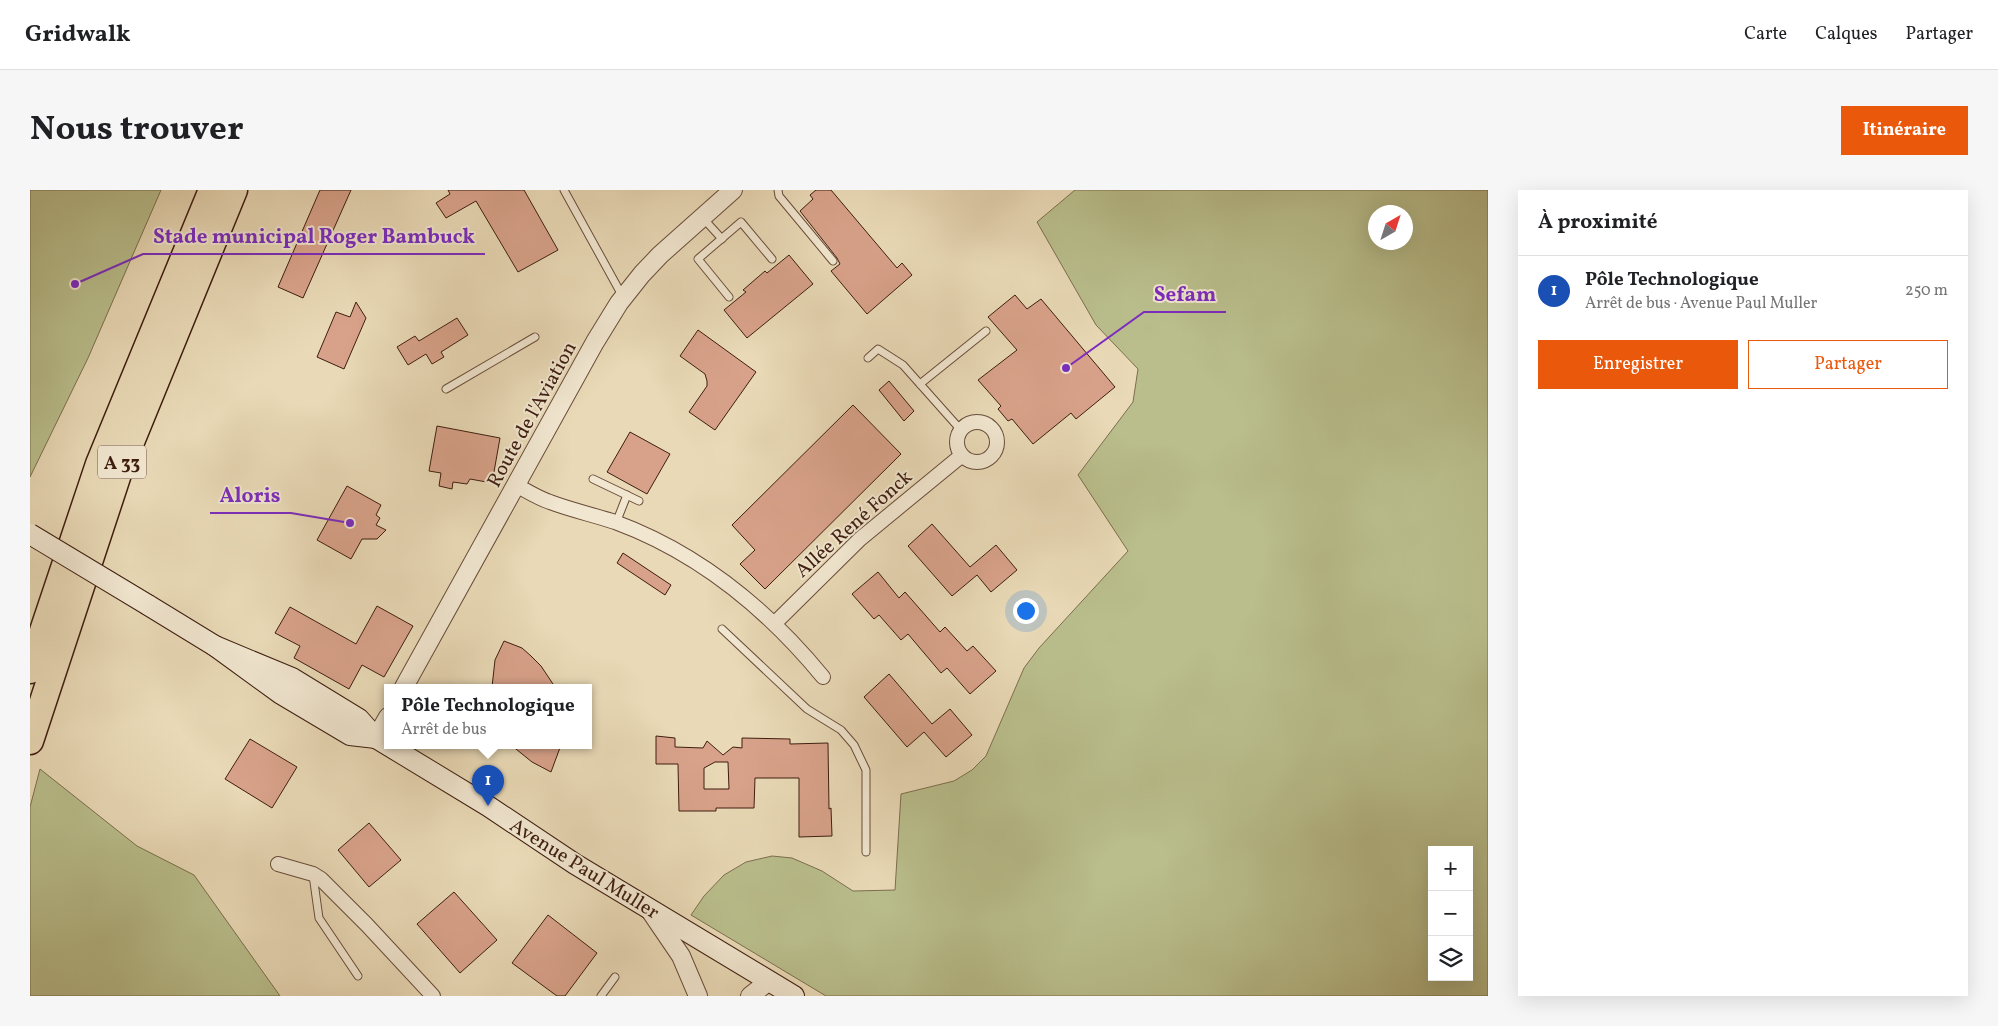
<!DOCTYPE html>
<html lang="fr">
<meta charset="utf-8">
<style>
body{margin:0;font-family:Vollkorn,serif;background:#f6f6f6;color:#202124}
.controls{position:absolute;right:15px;bottom:15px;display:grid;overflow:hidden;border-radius:0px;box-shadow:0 5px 20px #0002}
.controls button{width:45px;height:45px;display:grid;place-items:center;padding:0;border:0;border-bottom:1px solid #e0e0e0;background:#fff;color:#202124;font:25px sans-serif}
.compass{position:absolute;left:1338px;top:15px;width:45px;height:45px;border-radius:50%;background:#fff;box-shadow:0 5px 20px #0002;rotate:39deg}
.you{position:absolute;left:995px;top:420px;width:18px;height:18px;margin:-12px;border:4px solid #fff;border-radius:50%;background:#1a73e8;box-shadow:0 0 0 8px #1a73e833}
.badge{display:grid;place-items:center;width:32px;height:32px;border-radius:50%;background:#ea580c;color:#fff;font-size:16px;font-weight:700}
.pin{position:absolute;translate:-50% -41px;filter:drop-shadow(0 1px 2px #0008)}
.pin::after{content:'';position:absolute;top:26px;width:18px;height:15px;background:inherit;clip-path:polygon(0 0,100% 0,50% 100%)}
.popup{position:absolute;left:354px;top:494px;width:208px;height:65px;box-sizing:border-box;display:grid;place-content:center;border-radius:0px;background:#fff;filter:drop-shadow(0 1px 4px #0005);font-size:16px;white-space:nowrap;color:#757577}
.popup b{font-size:19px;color:#202124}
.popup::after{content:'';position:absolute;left:50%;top:100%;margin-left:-10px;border:10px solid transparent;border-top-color:#fff}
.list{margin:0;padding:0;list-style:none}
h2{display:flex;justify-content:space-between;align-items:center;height:65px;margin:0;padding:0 20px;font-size:21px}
h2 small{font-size:16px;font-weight:400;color:#757577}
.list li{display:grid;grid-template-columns:32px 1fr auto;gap:15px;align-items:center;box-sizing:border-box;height:70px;padding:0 20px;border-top:1px solid #e0e0e0}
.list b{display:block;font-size:19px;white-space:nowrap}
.list p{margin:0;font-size:16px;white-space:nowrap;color:#757577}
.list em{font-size:16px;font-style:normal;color:#757577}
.actions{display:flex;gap:10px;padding:15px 20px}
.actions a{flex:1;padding:11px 0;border:1px solid #ea580c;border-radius:0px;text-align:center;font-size:18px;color:#ea580c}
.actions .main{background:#ea580c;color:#fff}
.icon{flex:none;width:28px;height:28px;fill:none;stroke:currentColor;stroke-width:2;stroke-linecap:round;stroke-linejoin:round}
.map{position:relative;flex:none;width:1458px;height:806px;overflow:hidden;border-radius:0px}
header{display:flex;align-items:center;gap:30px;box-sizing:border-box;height:70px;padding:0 25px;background:#fff;border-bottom:1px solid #e0e0e0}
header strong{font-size:24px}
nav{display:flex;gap:28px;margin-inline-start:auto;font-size:18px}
.intro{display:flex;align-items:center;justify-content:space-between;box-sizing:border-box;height:120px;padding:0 30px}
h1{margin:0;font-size:35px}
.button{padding:12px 22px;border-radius:0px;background:#ea580c;color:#fff;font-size:18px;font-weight:700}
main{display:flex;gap:30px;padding:0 30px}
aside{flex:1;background:#fff;border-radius:0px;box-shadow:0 5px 20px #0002}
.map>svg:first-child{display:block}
.green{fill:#b9be8c;stroke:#7c6e4e;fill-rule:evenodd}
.building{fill:#d8a28a;stroke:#3e1d0f;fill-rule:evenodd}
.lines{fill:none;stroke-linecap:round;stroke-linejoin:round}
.service-casing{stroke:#694c39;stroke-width:9}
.minor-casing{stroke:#694c39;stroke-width:16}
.tertiary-casing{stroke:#694c39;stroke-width:20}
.secondary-casing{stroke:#3e1d0f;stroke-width:22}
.motorway-casing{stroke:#3e1d0f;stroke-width:29}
.service{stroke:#f1e6d0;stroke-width:7}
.minor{stroke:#f1e6d0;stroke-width:14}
.tertiary{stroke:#f1e6d0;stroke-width:18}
.secondary{stroke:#f1e6d0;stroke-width:20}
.motorway{stroke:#e9d9b6;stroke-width:26}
.secondary-bridge-casing{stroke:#3e1d0f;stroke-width:22;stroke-linecap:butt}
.secondary-bridge{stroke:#f1e6d0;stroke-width:20}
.labels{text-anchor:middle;stroke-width:4;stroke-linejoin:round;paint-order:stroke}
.shield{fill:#f1e6d0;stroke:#745949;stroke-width:1}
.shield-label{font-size:19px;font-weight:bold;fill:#3e1d0f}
.street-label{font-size:20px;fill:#3e1d0f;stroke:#f1e6d0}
.leader{fill:none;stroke:#7b2cbf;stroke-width:2}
.callout-dot{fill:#7b2cbf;stroke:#f1e6d0;stroke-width:2}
.callout-label{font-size:21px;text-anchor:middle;font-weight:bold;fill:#7b2cbf;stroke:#f1e6d0;stroke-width:4;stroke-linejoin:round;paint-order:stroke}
</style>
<header>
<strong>Gridwalk</strong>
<nav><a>Carte</a><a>Calques</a><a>Partager</a></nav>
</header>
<div class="intro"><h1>Nous trouver</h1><a class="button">Itinéraire</a></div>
<main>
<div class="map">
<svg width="1458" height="806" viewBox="0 0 1458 806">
<rect width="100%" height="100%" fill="#e9d9b6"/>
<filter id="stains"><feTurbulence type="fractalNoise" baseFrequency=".004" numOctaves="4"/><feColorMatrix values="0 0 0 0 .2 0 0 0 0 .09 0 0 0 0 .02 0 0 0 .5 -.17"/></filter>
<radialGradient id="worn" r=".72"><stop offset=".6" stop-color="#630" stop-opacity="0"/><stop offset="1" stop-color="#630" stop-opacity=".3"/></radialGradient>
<!-- green -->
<g class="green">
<path d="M0 0H131L58 168 0 287Z"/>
<path d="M1045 0H1458V806H796L661 725 674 706 694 685 716 672 742 666 762 668 792 681 823 701 865 700 871 604 924 591 942 580 956 566 994 478 1009 458 1098 361 1048 285 1103 212 1108 179 1066 135 1007 32ZM1346 22H1376V52H1346ZM1402 660H1439V787H1402Z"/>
<path d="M10 579 107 656 164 685 250 806H0V617Z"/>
</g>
<!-- building -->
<g class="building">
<path d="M290 0H321L273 108 248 97Z"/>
<path d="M418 0H494L528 60 488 82 446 11 416 28 406 13 420 4Z"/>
<path d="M786 0H801L867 78 872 73 882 85 837 124 801 81 810 74 807 68 770 21 783 9 780 5Z"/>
<path d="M759 65 783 94 717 148 694 120 716 102 713 100 735 81 737 83Z"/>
<path d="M985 105 997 119 1011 109 1085 197 1046 229 1041 223 1003 254 982 229 978 231 968 219 971 216 948 190 987 160 958 127Z"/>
<path d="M326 112 336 128 314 179 287 167 306 122 320 127Z"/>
<path d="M427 128 438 145 411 162 414 167 402 174 396 164 378 175 367 157 385 146 389 151Z"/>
<path d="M668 140 726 182 685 240 659 222 677 196V191L675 184 650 166Z"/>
<path d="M859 191 884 221 874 231 849 200Z"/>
<path d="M823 215 871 264 735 399 710 374 725 360 702 335Z"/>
<path d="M407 236 470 248 462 293 440 289 437 294 423 292 422 299 409 296 411 283 399 281Z"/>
<path d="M600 242 640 264 617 304 577 282Z"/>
<path d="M317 296 351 315 346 325 350 328 346 335 356 340 347 349H332L321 369 287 350Z"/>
<path d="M902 334 940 377 966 355 987 380 961 402 947 385 922 406 878 356Z"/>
<path d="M593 363 641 395 635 405 587 373Z"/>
<path d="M848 382 869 408 875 402 910 442 915 437 937 461 943 456 966 481 940 504 917 478 911 483 878 444 871 450 849 425 844 429 822 404Z"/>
<path d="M347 416 383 436 354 487 332 475 319 499 264 468 270 456 245 443 260 417 326 454Z"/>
<path d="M474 451 492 458 501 466 511 476 525 497H462L465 470Z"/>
<path d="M859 484 902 534 920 519 942 545 916 567 894 542 877 557 834 507Z"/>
<path d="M626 546 645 548V557L673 558 677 551 693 565 703 557 712 558V548L760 549V554L798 553 799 619 801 618 802 646 769 647V588H725L724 618H686V621H649L648 574H626ZM685 572H698L699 599H674V578Z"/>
<path d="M220 549 267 577 242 618 195 589Z"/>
<path d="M481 555H531L521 582 502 572Z"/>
<path d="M339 633 371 670 339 697 308 660Z"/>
<path d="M424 702 467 750 430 783 387 734Z"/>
<path d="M518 725 567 763 535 806H527L482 773Z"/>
</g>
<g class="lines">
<defs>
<g id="service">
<path d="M534 0 593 107"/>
<path d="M748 0 749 6 803 71"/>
<path d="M672 27 692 49"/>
<path d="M699 107 668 69 711 32 742 69"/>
<path d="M838 168 848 159 873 175 930 239"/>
<path d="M890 194 956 141"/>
<path d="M416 199 505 147"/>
<path d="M563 289 609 311"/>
<path d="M586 333 597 305"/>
<path d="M692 439 777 519 811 540 824 555 836 580V662"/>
<path d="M283 685 289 728 328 786"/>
<path d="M571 806 585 787"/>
</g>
<g id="minor">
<circle cx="947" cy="252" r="20"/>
<path d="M486 295C497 301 508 308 520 312 541 320 564 325 585 332 669 363 737 419 793 487"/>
<path d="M745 433 830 349 931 266"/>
<path d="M248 674 283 684 291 689 337 735 403 806"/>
</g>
<g id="tertiary">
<path d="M374 497 565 152 589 113 612 84 630 65 703 0"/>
<path d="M346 548 358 527"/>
<path d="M619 719 651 766 668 806"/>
<path d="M720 806 739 791"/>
</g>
<g id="secondary">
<path d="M118 415 185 456 251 504 320 545 346 548"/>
<path d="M185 456 262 488 329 529 346 548 458 616 545 674 764 806"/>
</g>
<g id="motorway">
<path d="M0 480 69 274 182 0"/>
<path d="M0 551 89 281 204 0"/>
</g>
</defs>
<!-- service casing -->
<use href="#service" class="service-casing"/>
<!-- minor casing -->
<use href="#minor" class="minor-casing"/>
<!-- tertiary casing -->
<use href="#tertiary" class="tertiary-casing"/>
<!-- secondary casing -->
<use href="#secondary" class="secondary-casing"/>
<!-- motorway casing -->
<use href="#motorway" class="motorway-casing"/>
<!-- service -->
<use href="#service" class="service"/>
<!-- minor -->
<use href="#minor" class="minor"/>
<!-- tertiary -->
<use href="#tertiary" class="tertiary"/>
<!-- secondary -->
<use href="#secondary" class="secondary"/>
<!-- motorway -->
<use href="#motorway" class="motorway"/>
<defs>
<path id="secondary-bridge" d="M0 344 118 415"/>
</defs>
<!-- secondary-bridge casing -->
<use href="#secondary-bridge" class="secondary-bridge-casing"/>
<!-- secondary-bridge -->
<use href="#secondary-bridge" class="secondary-bridge"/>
</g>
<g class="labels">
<!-- shield labels -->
<rect class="shield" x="68" y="255.5" width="48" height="33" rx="4"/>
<g class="shield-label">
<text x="92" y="279">A 33</text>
</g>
<!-- street labels -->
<g class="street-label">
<text transform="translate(501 224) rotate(-61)" y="7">Route de l'Aviation</text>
<text transform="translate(823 333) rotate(-42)" y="7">Allée René Fonck</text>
<text transform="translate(555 678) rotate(32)" y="7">Avenue Paul Muller</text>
</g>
</g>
<!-- callouts -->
<path class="leader" d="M45 94L113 64H455M1036 178L1114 122H1196M320 333L261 323H180"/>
<g class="callout-dot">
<circle cx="45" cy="94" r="5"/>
<circle cx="1036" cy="178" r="5"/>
<circle cx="320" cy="333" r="5"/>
</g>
<g class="callout-label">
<text x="284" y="53">Stade municipal Roger Bambuck</text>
<text x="1155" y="111">Sefam</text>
<text x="220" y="312">Aloris</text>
</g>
<rect width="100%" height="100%" filter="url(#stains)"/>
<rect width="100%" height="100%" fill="url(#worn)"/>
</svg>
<div class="controls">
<button>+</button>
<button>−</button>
<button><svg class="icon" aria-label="layers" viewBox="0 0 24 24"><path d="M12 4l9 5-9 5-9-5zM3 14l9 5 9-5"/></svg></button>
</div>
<svg class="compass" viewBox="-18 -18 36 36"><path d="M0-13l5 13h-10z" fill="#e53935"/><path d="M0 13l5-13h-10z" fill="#757577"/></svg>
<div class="you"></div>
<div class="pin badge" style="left:458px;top:616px;background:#1a4fb4">1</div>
<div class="popup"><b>Pôle Technologique</b>Arrêt de bus</div>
</div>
<aside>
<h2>À proximité<small></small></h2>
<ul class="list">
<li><span class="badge" style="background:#1a4fb4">1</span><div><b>Pôle Technologique</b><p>Arrêt de bus · Avenue Paul Muller</p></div><em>250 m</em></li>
</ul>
<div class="actions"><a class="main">Enregistrer</a><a>Partager</a></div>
</aside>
</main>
